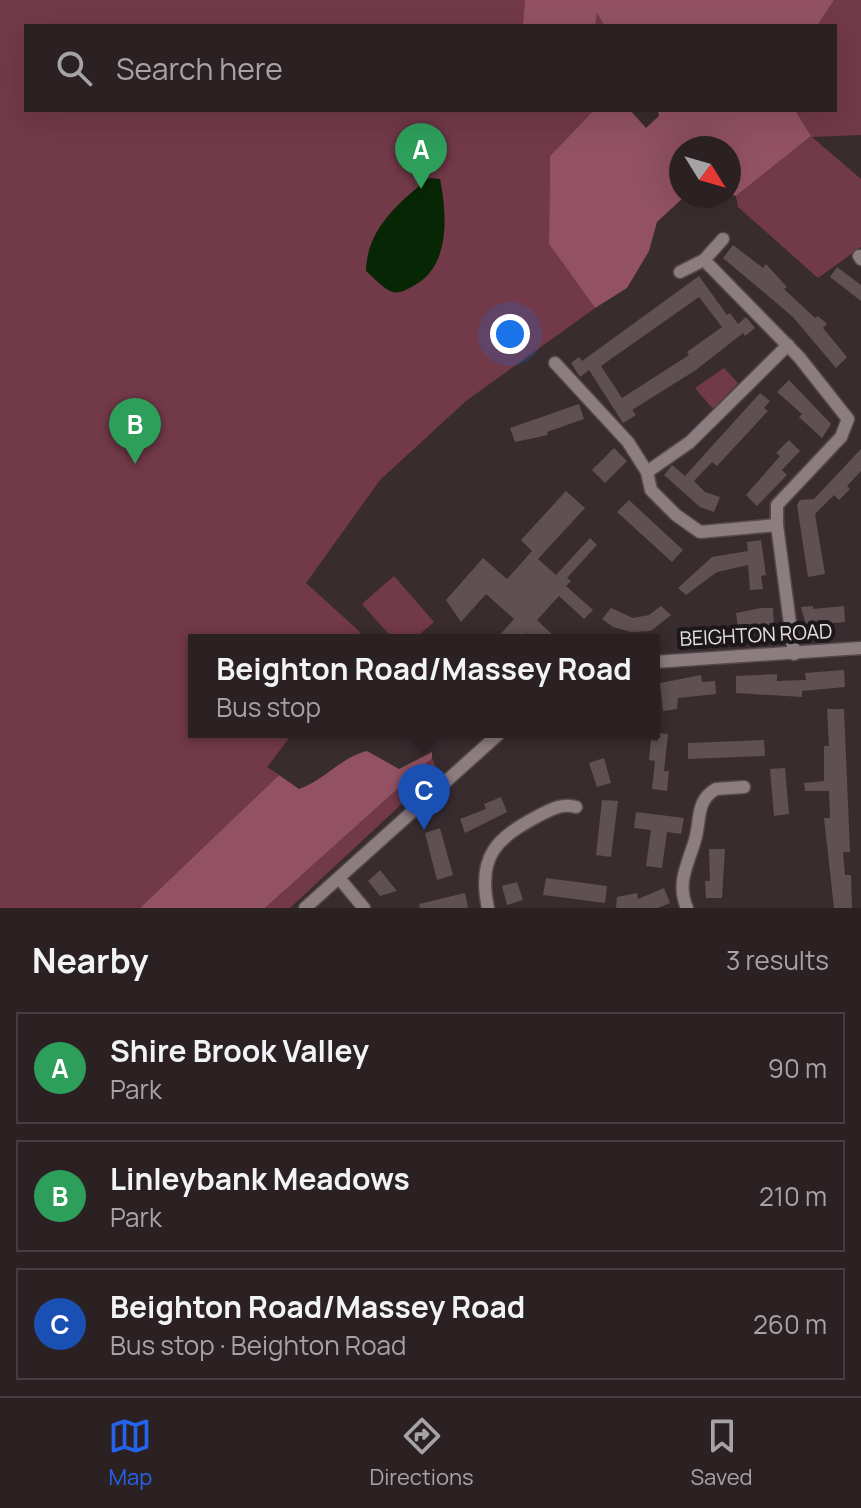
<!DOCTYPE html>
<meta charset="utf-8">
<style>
body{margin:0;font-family:Manrope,sans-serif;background:#33292b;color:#f1f3f6}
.compass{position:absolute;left:669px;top:136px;width:72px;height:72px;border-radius:50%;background:#2b2123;box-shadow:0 8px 32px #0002;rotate:127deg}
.you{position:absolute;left:510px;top:334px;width:28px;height:28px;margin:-20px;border:6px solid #fff;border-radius:50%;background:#1a73e8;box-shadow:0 0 0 12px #1a73e833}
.badge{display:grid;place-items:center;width:52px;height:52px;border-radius:50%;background:#2563eb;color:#fff;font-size:26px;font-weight:700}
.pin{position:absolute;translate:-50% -66px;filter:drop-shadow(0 2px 4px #0008)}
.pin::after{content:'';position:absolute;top:42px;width:28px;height:24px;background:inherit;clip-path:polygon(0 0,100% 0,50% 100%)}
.popup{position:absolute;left:188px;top:634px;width:472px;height:104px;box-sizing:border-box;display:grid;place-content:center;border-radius:0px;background:#2b2123;filter:drop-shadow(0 2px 6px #0005);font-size:26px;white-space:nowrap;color:#a6a3a6}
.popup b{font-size:30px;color:#f1f3f6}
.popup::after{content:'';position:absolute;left:50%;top:100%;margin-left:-16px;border:16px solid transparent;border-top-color:#2b2123}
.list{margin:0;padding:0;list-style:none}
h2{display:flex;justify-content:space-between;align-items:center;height:104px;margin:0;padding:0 32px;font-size:34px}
h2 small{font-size:26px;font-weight:400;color:#a6a3a6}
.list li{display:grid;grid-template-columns:52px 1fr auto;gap:24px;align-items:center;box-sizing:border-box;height:112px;margin:0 16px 16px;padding:0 16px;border:2px solid #473e41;border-radius:0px}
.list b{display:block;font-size:30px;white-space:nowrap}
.list p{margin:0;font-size:26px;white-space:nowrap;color:#a6a3a6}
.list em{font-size:26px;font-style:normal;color:#a6a3a6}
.icon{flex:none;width:44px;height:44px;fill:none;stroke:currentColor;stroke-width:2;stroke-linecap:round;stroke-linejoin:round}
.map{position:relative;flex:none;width:861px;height:908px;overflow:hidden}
.search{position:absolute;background:#2b2123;box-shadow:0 8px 32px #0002;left:24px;right:24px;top:24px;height:88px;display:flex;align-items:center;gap:20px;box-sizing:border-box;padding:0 28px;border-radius:0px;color:#a6a3a6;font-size:30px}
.sheet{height:488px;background:#2b2123}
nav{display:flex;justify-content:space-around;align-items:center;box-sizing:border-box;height:112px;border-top:2px solid #473e41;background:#2b2123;font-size:22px;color:#a6a3a6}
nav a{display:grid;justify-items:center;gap:4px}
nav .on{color:#2563eb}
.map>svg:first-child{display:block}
.green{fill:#723949}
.forest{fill:#925263}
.water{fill:#072603}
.building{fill:#5e5053;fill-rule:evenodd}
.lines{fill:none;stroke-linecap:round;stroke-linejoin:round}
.minor-casing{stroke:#54494b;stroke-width:15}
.minor{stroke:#8c7d80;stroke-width:12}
.labels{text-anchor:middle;stroke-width:8;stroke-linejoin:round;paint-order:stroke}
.street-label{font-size:20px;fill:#e7dee0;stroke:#1c1718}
</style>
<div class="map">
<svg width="861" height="908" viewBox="0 0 861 908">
<rect width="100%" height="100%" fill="#392c2f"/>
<!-- green -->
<g class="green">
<path d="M0 0H643L631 26H26V110H594L550 156 549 244 595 308 466 401 380 480 306 583 360 632 356 640H194V732H294L267 767 279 775 140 908H0Z"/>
<path d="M834 0H861V135L812 137 861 179V247L818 278 738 207 736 196 811 136 795 110H835V26H817Z"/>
<path d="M724 368 738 383 713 409 695 388Z"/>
<path d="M394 576 434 622 413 640H394L362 604Z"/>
<path d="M432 758 437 771 290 908H265Z"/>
</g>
<!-- forest -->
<g class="forest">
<path d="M525 0H834L817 26H605L597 13 595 26H523Z"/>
<path d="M594 110H630L646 128 659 116 658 110H795L811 136 736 196 729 194V148H681V196H685L657 222 649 251 627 288 595 308 549 244 550 156Z"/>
<path d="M367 751 399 769 432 752V758L265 908H140L279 775 299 789C325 780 341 757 367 751Z"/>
</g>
<!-- water -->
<path class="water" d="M429 178 440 179C447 214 451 267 413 286 406 290 399 295 390 291 382 287 373 277 366 271 367 229 398 203 429 178Z"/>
<!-- building -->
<g class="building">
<path d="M733 245 763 268 766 264 787 287 784 289 815 318 818 316 827 324 823 328 847 357 836 368 793 317 723 258Z"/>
<path d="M837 267 861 285V301L830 277Z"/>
<path d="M699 276 727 315 730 313 738 324 746 317 755 328 745 336 743 333 696 370 632 410 636 415 623 423 589 370 580 377 571 363 579 357 582 361ZM699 297 722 327 687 352 689 355 622 398 601 366Z"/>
<path d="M789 380 831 424 822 438 799 417 802 414 777 392Z"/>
<path d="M760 393 770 401 764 408 768 411 717 466 712 462 694 481 705 492 720 497 714 512 700 507 664 475 672 465 685 476Z"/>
<path d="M579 404 584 419 547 432 548 435 515 442 510 428Z"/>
<path d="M789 440 800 451 782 470 787 475 757 506 746 495 780 456 776 453Z"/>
<path d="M614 448 627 461 605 483 592 470Z"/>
<path d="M861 449V471L847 486 850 489 839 500 834 495 815 514 825 574 808 577 797 505 800 500 814 499Z"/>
<path d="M566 491 585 508 538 559 556 575 590 538 597 545 567 578 571 581 566 586 593 610 584 619 559 596 537 620 558 640H535L527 633 521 640H495L514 619 486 594 461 622 446 600 483 558 507 579 532 551 521 540Z"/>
<path d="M629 500 683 550 672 562 617 512Z"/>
<path d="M761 540 766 575 761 576 763 589 750 590 748 565 717 572 686 595 678 588 712 557 748 551 747 542Z"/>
<path d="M661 606 671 615 651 631 631 632 613 627 602 619 611 608 633 618 649 615Z"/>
<path d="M813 606V609L844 606 845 622 806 625 801 607Z"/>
<path d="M761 608H773L774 626 738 628 736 613Z"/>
<path d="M844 670 845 687 802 691V697L736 693V676L777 674V681L806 680 805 673Z"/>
<path d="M701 675 702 682 715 681 716 694 678 698 677 709 663 711 660 683Z"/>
<path d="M827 709H844L850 852H843L845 875H851L852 908H834L824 818H830L829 791H805L804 783 824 781V746H829Z"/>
<path d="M659 733 668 734 664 771H669L667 791 652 789 655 761 649 760 651 740 658 741Z"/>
<path d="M764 740 765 756 688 759V743Z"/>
<path d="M604 758 611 783 597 787 589 763Z"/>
<path d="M785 768 789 814 774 816 770 769Z"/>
<path d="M501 797 507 812 465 833 460 819 486 809 484 804Z"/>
<path d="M602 800 618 801 611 857 596 855Z"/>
<path d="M636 812 684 818 681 834 667 832 662 868 646 866 651 830 634 828Z"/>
<path d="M440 828 453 875 437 880 425 833Z"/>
<path d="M709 849H725L722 898H706L705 881H710Z"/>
<path d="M380 870 397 891 380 896 368 881Z"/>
<path d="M546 878 607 886 605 903 543 895Z"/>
<path d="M517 882 523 900 507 905 502 886Z"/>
<path d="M664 888 670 903 658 908H616L617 897 637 893 638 899Z"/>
<path d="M465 893 468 908H420L419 904Z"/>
</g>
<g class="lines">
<defs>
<g id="minor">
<path d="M859 256 861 259"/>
<path d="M704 260 799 357 848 419 841 437 777 505V525L794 654"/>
<path d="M680 272 704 260 723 239"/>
<path d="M555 363 628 442 647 472 651 490 676 515 700 532 777 525"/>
<path d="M647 472 690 442 788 345"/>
<path d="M654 662 861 648"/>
<path d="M339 878 364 908"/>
<path d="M305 908 501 732"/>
<path d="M488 908C477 856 496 838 540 815 552 809 563 803 576 807"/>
<path d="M687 908C676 883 688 864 695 840 701 821 695 801 716 789L744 787"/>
</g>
</defs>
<!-- minor casing -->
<use href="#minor" class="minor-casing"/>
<!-- minor -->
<use href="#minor" class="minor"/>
</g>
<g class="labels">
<!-- street labels -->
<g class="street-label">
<text transform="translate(756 635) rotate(-3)" y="7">BEIGHTON ROAD</text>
</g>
</g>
</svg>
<svg class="compass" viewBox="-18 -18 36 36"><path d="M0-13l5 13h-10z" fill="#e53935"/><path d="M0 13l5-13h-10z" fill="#a6a3a6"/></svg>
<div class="you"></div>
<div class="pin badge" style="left:421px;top:189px;background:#2e9e5b">A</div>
<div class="pin badge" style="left:135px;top:464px;background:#2e9e5b">B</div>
<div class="pin badge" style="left:424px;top:830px;background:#1a4fb4">C</div>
<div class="popup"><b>Beighton Road/Massey Road</b>Bus stop</div>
<div class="search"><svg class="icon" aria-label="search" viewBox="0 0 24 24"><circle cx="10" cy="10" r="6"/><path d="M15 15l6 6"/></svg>Search here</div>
</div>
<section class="sheet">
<h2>Nearby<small>3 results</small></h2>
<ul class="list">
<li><span class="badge" style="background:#2e9e5b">A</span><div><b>Shire Brook Valley</b><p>Park</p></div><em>90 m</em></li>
<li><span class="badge" style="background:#2e9e5b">B</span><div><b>Linleybank Meadows</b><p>Park</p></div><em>210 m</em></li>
<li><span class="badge" style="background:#1a4fb4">C</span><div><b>Beighton Road/Massey Road</b><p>Bus stop · Beighton Road</p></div><em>260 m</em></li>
</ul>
</section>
<nav>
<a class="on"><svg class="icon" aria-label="map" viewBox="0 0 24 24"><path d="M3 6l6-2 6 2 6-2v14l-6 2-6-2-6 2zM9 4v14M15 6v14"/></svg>Map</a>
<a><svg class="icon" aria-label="directions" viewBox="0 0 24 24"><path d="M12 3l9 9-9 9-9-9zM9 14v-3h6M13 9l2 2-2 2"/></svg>Directions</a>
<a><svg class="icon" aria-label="saved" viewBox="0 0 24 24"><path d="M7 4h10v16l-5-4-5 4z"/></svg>Saved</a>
</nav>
